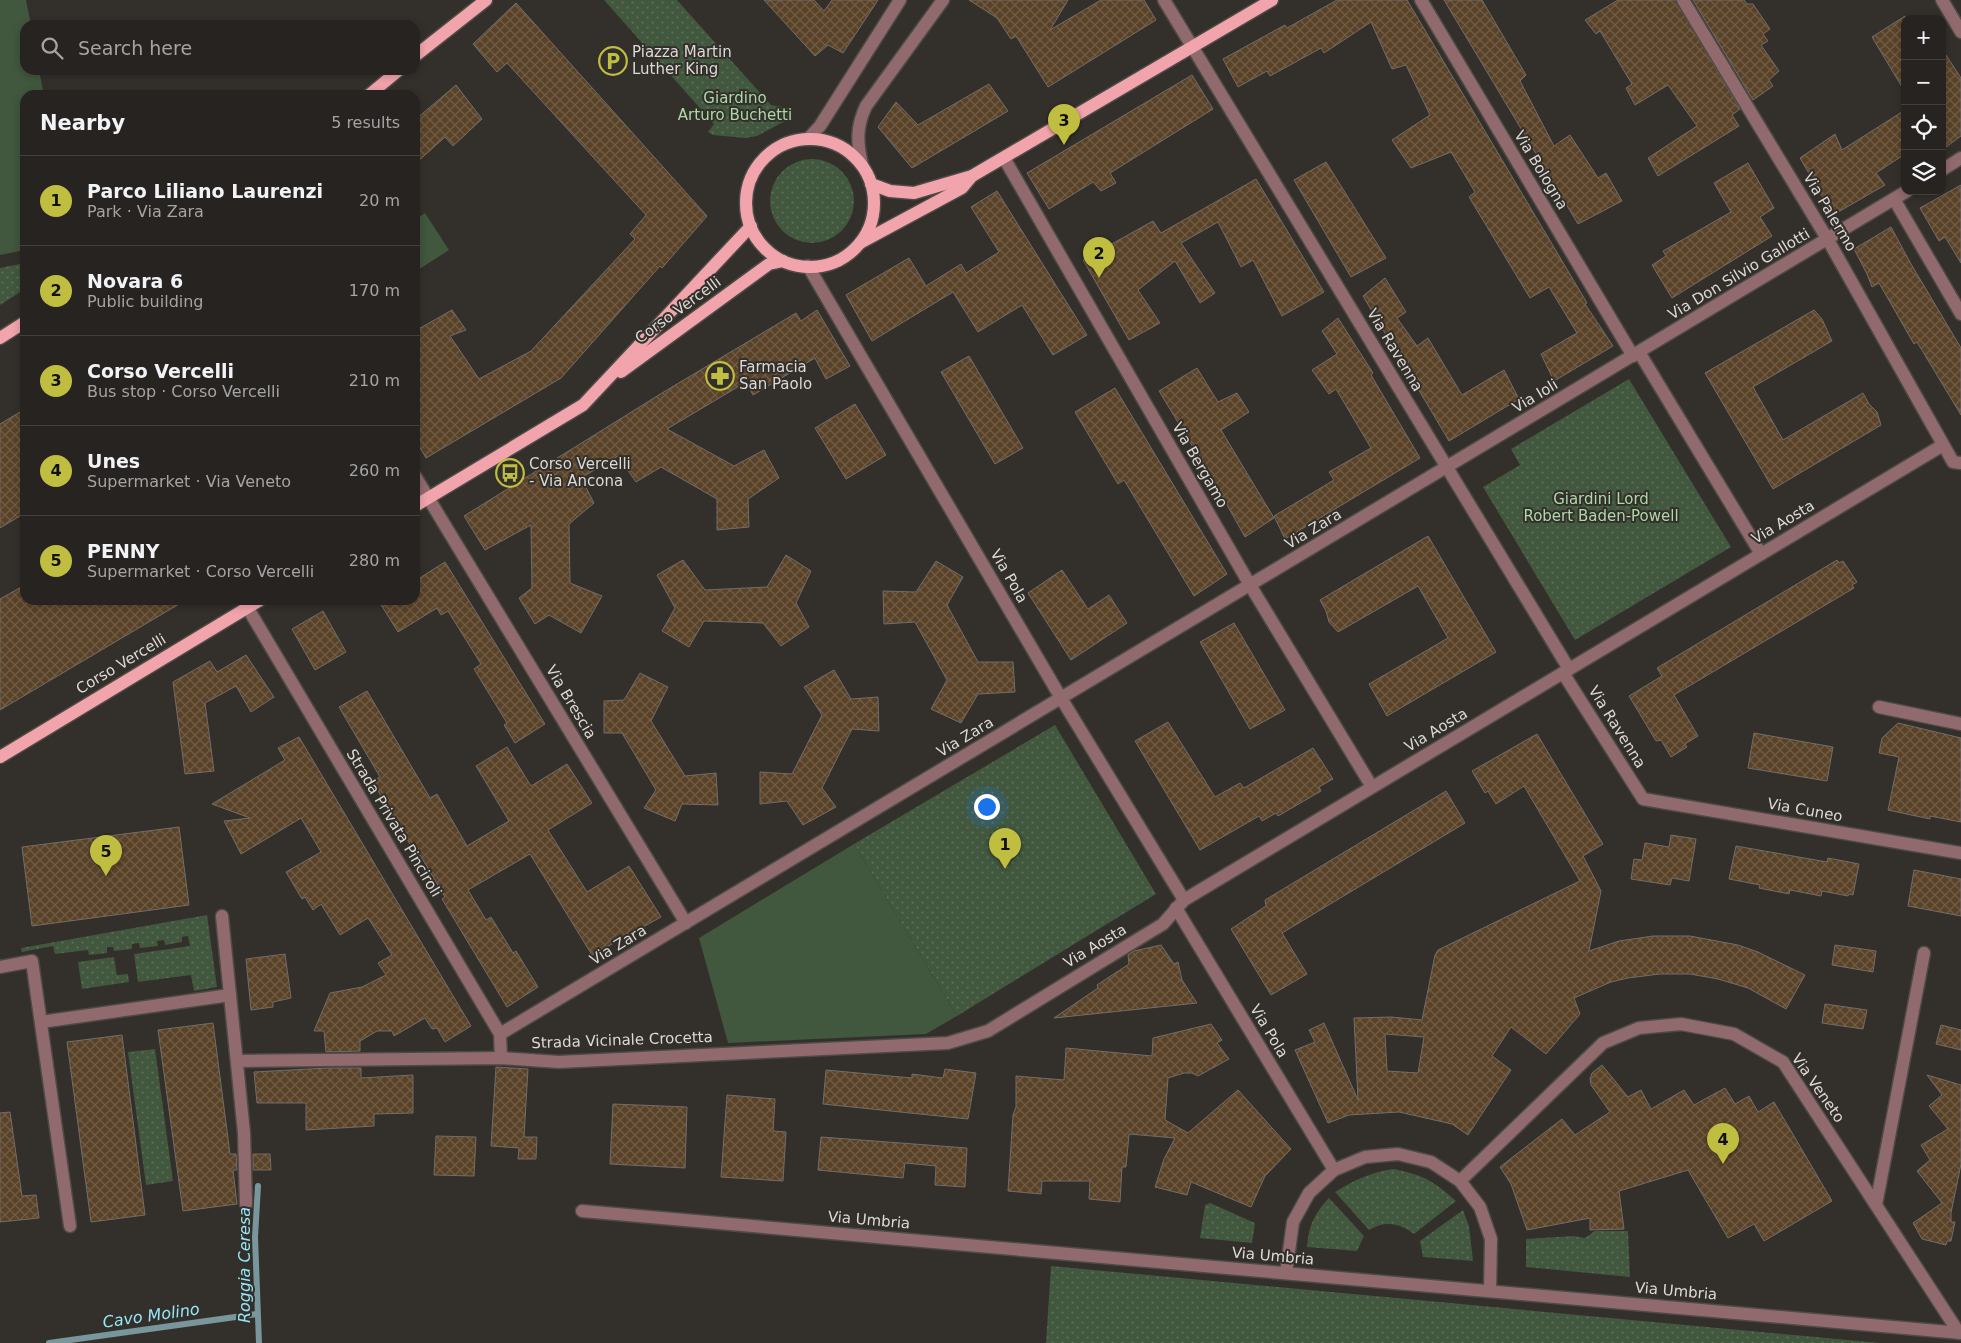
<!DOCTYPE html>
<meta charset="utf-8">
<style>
body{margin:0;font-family:"DejaVu Sans",sans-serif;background:#2e2b29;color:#f1f3f6}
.controls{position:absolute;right:15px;top:15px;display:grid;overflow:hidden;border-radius:10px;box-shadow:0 2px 8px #0003}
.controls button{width:45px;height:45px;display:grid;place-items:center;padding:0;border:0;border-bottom:1px solid #42403e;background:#262320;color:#f1f3f6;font:25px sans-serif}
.you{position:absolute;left:986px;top:806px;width:18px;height:18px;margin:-12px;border:4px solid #fff;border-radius:50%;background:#1a73e8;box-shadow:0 0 0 8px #1a73e833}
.badge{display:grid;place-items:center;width:32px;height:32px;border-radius:50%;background:#c0be40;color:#111;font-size:16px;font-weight:700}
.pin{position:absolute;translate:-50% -41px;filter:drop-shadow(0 1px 2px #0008)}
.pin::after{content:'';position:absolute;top:26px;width:18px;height:15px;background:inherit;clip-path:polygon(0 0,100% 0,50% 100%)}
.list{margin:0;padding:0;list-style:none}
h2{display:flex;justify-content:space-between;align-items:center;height:65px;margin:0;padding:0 20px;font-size:21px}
h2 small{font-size:16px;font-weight:400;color:#a4a4a5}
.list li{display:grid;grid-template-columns:32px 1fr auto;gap:15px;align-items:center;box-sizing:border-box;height:90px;padding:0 20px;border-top:1px solid #42403e}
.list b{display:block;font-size:19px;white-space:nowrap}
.list p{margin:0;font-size:16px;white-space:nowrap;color:#a4a4a5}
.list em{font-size:16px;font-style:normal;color:#a4a4a5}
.icon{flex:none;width:28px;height:28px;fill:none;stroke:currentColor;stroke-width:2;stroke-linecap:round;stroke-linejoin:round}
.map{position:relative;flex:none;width:1961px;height:1343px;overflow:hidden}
.search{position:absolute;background:#262320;box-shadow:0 2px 8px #0003;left:20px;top:20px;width:400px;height:55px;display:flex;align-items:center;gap:12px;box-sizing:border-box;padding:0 18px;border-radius:15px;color:#a4a4a5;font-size:19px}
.panel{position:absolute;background:#262320;box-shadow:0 2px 8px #0003;left:20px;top:90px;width:400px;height:515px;border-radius:15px}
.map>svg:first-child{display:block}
.grass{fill:url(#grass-dots)}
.garden{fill:#41573e}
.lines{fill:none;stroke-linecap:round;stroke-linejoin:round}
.stream{stroke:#78969b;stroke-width:6}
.building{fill:url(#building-cross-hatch);stroke:#736d68;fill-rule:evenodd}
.minor-casing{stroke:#4e4a46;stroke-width:15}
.major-casing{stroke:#4e4a46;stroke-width:15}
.minor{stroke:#916a6e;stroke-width:12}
.major{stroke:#f2a4ac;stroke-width:12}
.labels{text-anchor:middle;stroke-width:4;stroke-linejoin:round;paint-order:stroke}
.poi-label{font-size:15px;fill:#dcd9d6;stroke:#332f2a;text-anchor:start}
.park-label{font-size:15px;fill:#add8a7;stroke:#332f2a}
.street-label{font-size:15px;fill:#dcd9d6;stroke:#332f2a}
.water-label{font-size:16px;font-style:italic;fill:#97e6f7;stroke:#332f2a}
</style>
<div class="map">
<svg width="1961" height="1343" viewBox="0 0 1961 1343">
<defs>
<pattern id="grass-dots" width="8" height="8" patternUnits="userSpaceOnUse" patternTransform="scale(1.25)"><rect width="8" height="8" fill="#41573e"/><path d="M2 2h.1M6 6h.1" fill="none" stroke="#5c6f59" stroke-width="1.8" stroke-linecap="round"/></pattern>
<pattern id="building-cross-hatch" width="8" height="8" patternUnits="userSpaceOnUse" patternTransform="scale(1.25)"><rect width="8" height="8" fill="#594228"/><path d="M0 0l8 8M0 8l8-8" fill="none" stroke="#705d46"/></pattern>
</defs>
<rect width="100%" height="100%" fill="#332f2a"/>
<!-- grass -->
<g class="grass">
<path d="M604 0H677L771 105 788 108 791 118 757 136 745 138 713 135 708 132 714 124Z"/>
<circle cx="812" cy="201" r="42"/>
<path d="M25 263V289L0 305V268Z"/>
<path d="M1629 379 1731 547 1575 640 1483 487 1520 465 1511 449Z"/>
<path d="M1055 725 1156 894 957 1016 854 844Z"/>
<path d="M207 915 217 987 194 991 191 975 138 982 134 954 190 946 188 936 182 937V942L165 945 164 940 157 941 158 946 140 948 139 943 132 944V949L114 951 113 947H107V953L89 955 88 950 55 954 53 946 22 952 21 948Z"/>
<path d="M114 957 117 975 128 974 129 982 82 989 78 962Z"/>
<path d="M155 1049 173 1181 146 1185 128 1052Z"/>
<path d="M1394 1169C1423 1175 1434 1181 1456 1201L1414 1234C1400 1223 1385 1220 1369 1230L1335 1192C1354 1180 1371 1172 1394 1169Z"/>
<path d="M1329 1198 1364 1236 1357 1251 1307 1247C1308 1227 1315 1212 1329 1198Z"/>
<path d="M1210 1203 1255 1223 1252 1243 1200 1238 1205 1205Z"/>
<path d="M1463 1210 1469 1226 1473 1261 1423 1257 1420 1241Z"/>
<path d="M1595 1231H1628L1630 1277 1526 1267V1239L1573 1236 1585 1238Z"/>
<path d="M1051 1266 1880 1343H1046Z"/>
</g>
<!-- garden -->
<g class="garden">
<path d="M0 0H26L31 25H25V70H39L44 95H25V250L0 255Z"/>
<path d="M425 213 449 250 415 272V220Z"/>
<path d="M854 844 957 1016 926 1034 728 1043 699 938Z"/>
</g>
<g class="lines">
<!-- stream -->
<g class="stream">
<path d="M258 1186 255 1237 259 1343"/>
<path d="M49 1343 257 1314"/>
</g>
</g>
<!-- building -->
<g class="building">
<path d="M764 0H814L824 11 832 0H878L843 53 828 45 815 56Z"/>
<path d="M969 0H1068L1050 30 1101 0H1144L1156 20 1048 87 1016 36 1011 39 997 18Z"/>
<path d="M1337 0H1407L1587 303 1585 304 1613 346 1554 381 1541 354 1577 333 1549 287 1530 298 1469 197 1475 192 1451 152 1411 168 1392 140 1430 115 1406 65 1392 69 1371 22 1324 53 1321 48 1270 76 1267 71 1238 87 1223 59 1285 25 1287 28Z"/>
<path d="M1444 0H1482L1526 75 1520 81 1554 146 1570 135 1598 178 1606 173 1622 201 1578 224Z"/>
<path d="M1618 0H1675L1740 109 1732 115 1739 126 1658 176 1648 158 1697 126 1668 85 1635 105 1626 88 1632 84 1600 31 1596 34 1585 20Z"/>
<path d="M1693 0H1744L1747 4H1753L1770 29 1763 34 1768 41 1761 45 1779 71 1769 80 1773 86 1753 100Z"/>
<path d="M516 3 707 216 662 268 660 266 561 378 426 458 415 439V331L452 310 466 330 450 336 479 379 531 351 635 239 630 234 646 215 507 63 497 72 473 44Z"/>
<path d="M1905 16V92L1872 37Z"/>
<path d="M1942 49 1961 78V136L1942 150Z"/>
<path d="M1192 75 1213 109 1110 173 1116 183 1101 191 1093 182 1049 209 1027 173Z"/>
<path d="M989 84 1008 111 912 168 878 127 896 102 918 125Z"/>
<path d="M456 85 482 119 453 146 445 137 415 164V120Z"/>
<path d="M1905 110V154L1876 173 1885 185 1833 215 1800 158 1835 134 1842 150Z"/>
<path d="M1326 162 1386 258 1351 277 1294 180Z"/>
<path d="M1748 163 1774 208 1760 217 1772 236 1672 298 1652 265 1666 256 1663 251 1731 212 1714 183Z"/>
<path d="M1256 179 1324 292 1282 316 1253 260 1241 267 1218 222 1181 243 1215 293 1200 303 1175 261 1138 290 1160 323 1129 340 1083 260 1153 221 1161 233Z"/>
<path d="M1961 185V263L1945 237 1939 241 1920 208Z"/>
<path d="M997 191 1087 335 1053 355 1022 305 978 332 953 292 872 341 846 295 909 258 926 286 961 264 966 273 999 252 971 207Z"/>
<path d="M1891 227 1911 264 1961 348V415L1917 342 1914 344 1879 283 1872 287 1867 274 1854 249Z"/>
<path d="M1385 278 1406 312 1397 318 1417 346 1428 338 1462 395 1504 370 1519 399 1449 441 1363 296Z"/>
<path d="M817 310 850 366 826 379 815 358 753 395 746 382 667 429 734 466 764 450 779 478 748 499 749 527 717 530V499L661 467 636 482 618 456 581 478 594 503 569 524 570 583 602 596 581 633 549 615 535 624 519 598 532 588 531 525 485 550 464 516 662 393 796 313 801 321Z"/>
<path d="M1814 310 1822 319 1832 341 1753 387 1783 440 1863 393 1869 404 1877 412 1881 425 1773 489 1705 373Z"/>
<path d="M1338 318 1373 373 1371 375 1420 458 1285 539 1274 516 1334 480 1329 472 1371 448 1336 389 1329 394 1312 370 1337 354 1322 331Z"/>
<path d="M969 356 1023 448 995 464 941 372Z"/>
<path d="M1197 368 1218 402 1237 393 1249 412 1221 430 1274 518 1245 537 1194 446 1193 447 1159 391Z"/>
<path d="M1115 388 1227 574 1194 596 1124 480 1118 484 1075 412Z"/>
<path d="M855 404 886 455 846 479 815 428Z"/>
<path d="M25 409V513L0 528V424Z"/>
<path d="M1428 536 1496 652 1387 716 1369 684 1448 638 1418 586 1338 632 1329 622 1326 611 1320 600Z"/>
<path d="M786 555 811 571 796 603 809 627 781 646 763 623 704 621 689 647 662 631 675 608 657 575 683 560 705 590 767 587Z"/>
<path d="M1837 560 1839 563 1843 561 1857 582 1852 585 1854 588 1674 695 1698 736 1685 744 1687 747 1671 757 1661 740 1656 741 1629 696 1662 676 1657 668Z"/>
<path d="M936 561 963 577 947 605 978 662H1013L1015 692 978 694 961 723 931 709 947 680 915 622 884 624 883 591 916 592Z"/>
<path d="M445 562 545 724 515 743 504 725 507 723 474 669 481 664 448 611 441 615 437 608 398 632 378 600H415V581Z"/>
<path d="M1062 570 1088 609 1109 595 1127 623 1071 660 1028 593Z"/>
<path d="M25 585V600H186L0 710V599Z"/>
<path d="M323 611 346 652 315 670 292 629Z"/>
<path d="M1234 623 1285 710 1250 729 1200 642Z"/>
<path d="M246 655 274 697 251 712 236 686 205 703 214 771 185 774 173 682 210 661 217 672Z"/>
<path d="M834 670 851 699 878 697 879 731 852 729 822 788 836 807 803 825 787 801 760 804V772L792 774 822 715 804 687Z"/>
<path d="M640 673 668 687 651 721 685 776 716 773 718 805 682 804 675 821 644 808 656 790 622 733H604V701L624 700Z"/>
<path d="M367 691 430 798 437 794 467 846 509 821 476 766 507 747 531 786 567 764 592 803 548 830 587 892 629 866 661 917 592 955 530 854 468 890 486 920 491 917 513 953 516 951 538 987 507 1007 442 899 445 897 420 855 417 856 372 781 380 777 339 707Z"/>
<path d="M1168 722 1215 797 1240 783 1244 788 1313 748 1333 779 1319 787 1321 791 1278 816 1276 813 1262 821 1259 816 1200 850 1135 741Z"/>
<path d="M1898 723 1961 738V822L1930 816V819L1888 810 1899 757 1879 753 1882 738Z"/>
<path d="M1754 733 1833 747 1827 781 1748 768Z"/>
<path d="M1537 734 1603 844 1583 856 1601 891 1589 951 1619 941 1653 936H1690L1738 945 1758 952 1805 975 1786 1009 1748 988 1718 979 1690 974H1660L1628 978 1611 982 1574 998 1580 1014 1546 1054 1511 1027 1492 1056 1511 1070 1468 1135 1452 1124 1399 1112 1349 1115 1328 1123 1295 1050 1315 1042 1309 1030 1324 1023 1358 1100 1354 1018 1391 1017 1422 1020 1435 955 1438 950 1580 881 1524 786 1496 804 1488 791 1485 793 1472 771ZM1385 1034 1424 1037 1418 1073 1387 1071Z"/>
<path d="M299 737 471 1026 445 1042 437 1028 432 1029 425 1018 394 1036 392 1031H377L360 1041V1051L326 1052 324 1031H314L330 993 362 987 386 975 378 963 392 955 368 918 340 935 321 904 313 910 305 897 302 899 286 872 321 852 301 818 241 854 224 821 250 818 212 804 285 760 278 748Z"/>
<path d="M1446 791 1465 823 1282 933 1307 974 1271 995 1231 929 1266 906 1265 900Z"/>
<path d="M179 827 189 905 32 926 22 847Z"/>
<path d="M1671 835 1696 839 1689 881 1672 878 1670 885 1631 879 1634 859 1642 860 1645 843 1669 847Z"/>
<path d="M1736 846 1827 862 1828 858 1859 864 1853 895 1849 894 1848 896 1822 891 1821 896 1790 890 1789 894 1759 888 1760 885 1729 879Z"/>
<path d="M1914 870 1961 879V916L1908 906Z"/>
<path d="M1161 945 1174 964 1178 962 1182 980 1197 1003 1054 1018 1098 988 1097 985 1129 964 1128 955 1134 951Z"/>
<path d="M1835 945 1876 951 1873 972 1832 965Z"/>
<path d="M285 954 291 998 273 1002V1007L251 1010 246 959Z"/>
<path d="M1825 1004 1867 1010 1863 1029 1822 1023Z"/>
<path d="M213 1023 230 1154H236L237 1170H233L237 1204 183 1211 158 1030Z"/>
<path d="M1211 1024 1222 1040 1217 1043 1229 1059 1198 1076 1192 1073H1184L1168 1078 1165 1120 1188 1133 1238 1090 1291 1149 1265 1176 1251 1207 1191 1182 1187 1195 1155 1187 1164 1159 1175 1138 1129 1134 1126 1167H1122L1120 1202 1089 1199 1090 1181H1042L1041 1194 1008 1191 1013 1115 1016 1107V1076L1064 1080 1066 1048 1152 1056 1153 1038Z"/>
<path d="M1941 1025 1961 1030V1050L1936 1044Z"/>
<path d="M122 1035 145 1215 91 1222 67 1042Z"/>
<path d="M1602 1065 1628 1097 1641 1090 1651 1109 1684 1090 1694 1105 1725 1088 1735 1104 1749 1096 1758 1112 1774 1102 1832 1201 1764 1241 1754 1224 1728 1238 1688 1170 1619 1191 1624 1229 1590 1230V1218L1527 1230 1511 1184 1500 1167 1562 1119 1575 1135 1610 1112 1591 1085 1590 1079 1592 1073Z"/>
<path d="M496 1067 528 1069 524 1137H537L536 1159H518L519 1148 491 1146Z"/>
<path d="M328 1068H361V1078L413 1075V1113L374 1114V1126L306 1130V1103H257L254 1072Z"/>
<path d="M945 1069 976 1073 968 1119 823 1104 826 1070 912 1078V1074L943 1078Z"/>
<path d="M1927 1075 1961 1085V1164L1951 1213V1222H1955L1951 1241H1947L1946 1245 1922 1239 1913 1223 1942 1203 1917 1171 1930 1160 1921 1145 1948 1129 1929 1106 1942 1095Z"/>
<path d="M727 1095 775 1099 773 1131 786 1132 783 1181 721 1177Z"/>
<path d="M613 1104 687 1107 685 1168 610 1164Z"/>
<path d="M10 1112 22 1196 36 1195 39 1218 0 1222V1113Z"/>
<path d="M436 1136 476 1137 474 1176 434 1175Z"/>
<path d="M821 1137 967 1148 965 1187 935 1185 936 1166 905 1163 903 1178 818 1170Z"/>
<path d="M253 1154H270L271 1170H253Z"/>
</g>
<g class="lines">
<defs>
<g id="minor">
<path d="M1164 0 1569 669"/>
<path d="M1421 0 1633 356"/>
<path d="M1683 0 1828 240 1953 462 1961 463"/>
<path d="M1942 0 1961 32"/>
<path d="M808 139 820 126 900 0"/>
<path d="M1004 158 1250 585 1372 787"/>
<path d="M862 165C857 142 856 127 866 106L943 0"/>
<path d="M1942 170 1961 158"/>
<path d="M1894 199 1961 314"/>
<path d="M808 266 1061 698 1184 900"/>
<path d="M1639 352 1761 554"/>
<path d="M415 476 686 923"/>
<path d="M243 600 500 1034 501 1058"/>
<path d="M1563 673 1643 799 1961 853"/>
<path d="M1879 707 1961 724"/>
<path d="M1176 908 1334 1170"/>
<path d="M222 916 244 1133 246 1204"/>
<path d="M0 967 32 961 70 1226"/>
<path d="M41 1022 230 995"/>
<path d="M500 1034 1907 191"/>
<path d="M237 1061 501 1058 559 1062 948 1043 988 1031 1163 924 1184 900 1943 445"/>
<path d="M1460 1181 1603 1043 1639 1028 1681 1024 1734 1034 1783 1062 1959 1333"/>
<path d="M1876 1205 1924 953"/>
<path d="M582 1211 1961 1333"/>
<path d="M1286 1273 1293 1222 1309 1193 1334 1170 1365 1157 1398 1154 1431 1162 1460 1181 1480 1207 1491 1239 1490 1291"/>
</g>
<g id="major">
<path d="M415 56 486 0"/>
<path d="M369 95 399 70"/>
<circle cx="810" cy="203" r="64"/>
<path d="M871 184 890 191 914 193 972 176 1272 0"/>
<path d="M860 243 962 188 972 176"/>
<path d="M0 338 25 322"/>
<path d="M621 372 769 264 783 261"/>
<path d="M415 506 583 405 751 226"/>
<path d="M0 757 260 600"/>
</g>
</defs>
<!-- minor casing -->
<use href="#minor" class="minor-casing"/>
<!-- major casing -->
<use href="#major" class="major-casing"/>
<!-- minor -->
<use href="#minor" class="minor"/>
<!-- major -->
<use href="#major" class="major"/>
</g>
<!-- icons -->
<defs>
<symbol id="parking-ring" viewBox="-11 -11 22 22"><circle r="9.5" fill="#332f2a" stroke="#c0be40" stroke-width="1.5"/><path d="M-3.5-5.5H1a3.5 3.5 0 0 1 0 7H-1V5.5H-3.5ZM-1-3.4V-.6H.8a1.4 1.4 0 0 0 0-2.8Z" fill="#c0be40"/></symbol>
<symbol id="pharmacy-ring" viewBox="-11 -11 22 22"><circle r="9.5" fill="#332f2a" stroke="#c0be40" stroke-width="1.5"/><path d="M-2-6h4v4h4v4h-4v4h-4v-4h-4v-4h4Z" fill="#c0be40"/></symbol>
<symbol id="bus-ring" viewBox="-11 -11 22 22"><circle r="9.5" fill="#332f2a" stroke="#c0be40" stroke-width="1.5"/><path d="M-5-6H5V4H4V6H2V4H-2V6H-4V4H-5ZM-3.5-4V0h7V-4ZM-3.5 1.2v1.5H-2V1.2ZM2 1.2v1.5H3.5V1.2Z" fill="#c0be40"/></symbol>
</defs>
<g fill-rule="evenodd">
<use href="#parking-ring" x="597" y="45" width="32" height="32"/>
<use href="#pharmacy-ring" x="704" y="360" width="32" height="32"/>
<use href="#bus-ring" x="494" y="457" width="32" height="32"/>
</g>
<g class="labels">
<!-- poi labels -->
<g class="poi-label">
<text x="632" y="57">Piazza Martin<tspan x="632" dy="17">Luther King</tspan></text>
<text x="739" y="372">Farmacia<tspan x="739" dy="17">San Paolo</tspan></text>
<text x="529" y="469">Corso Vercelli<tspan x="529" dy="17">- Via Ancona</tspan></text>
</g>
<!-- park labels -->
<g class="park-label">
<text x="735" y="103">Giardino<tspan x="735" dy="17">Arturo Buchetti</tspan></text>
<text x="1601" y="504">Giardini Lord<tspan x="1601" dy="17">Robert Baden-Powell</tspan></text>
</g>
<!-- street labels -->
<g class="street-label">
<text transform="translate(1541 170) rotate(59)" y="5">Via Bologna</text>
<text transform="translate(1830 212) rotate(59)" y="5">Via Palermo</text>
<text transform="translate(1739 274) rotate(-31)" y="5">Via Don Silvio Gallotti</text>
<text transform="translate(678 310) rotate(-36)" y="5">Corso Vercelli</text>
<text transform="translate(1395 350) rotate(59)" y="5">Via Ravenna</text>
<text transform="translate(1535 396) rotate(-31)" y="5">Via Ioli</text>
<text transform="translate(1200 465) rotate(60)" y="5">Via Bergamo</text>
<text transform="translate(1783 522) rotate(-31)" y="5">Via Aosta</text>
<text transform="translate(1313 529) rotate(-31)" y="5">Via Zara</text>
<text transform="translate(1009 576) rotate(60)" y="5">Via Pola</text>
<text transform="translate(121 664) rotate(-31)" y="5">Corso Vercelli</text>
<text transform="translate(571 702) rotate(59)" y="5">Via Brescia</text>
<text transform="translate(1617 727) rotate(58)" y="5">Via Ravenna</text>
<text transform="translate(1436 730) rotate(-31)" y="5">Via Aosta</text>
<text transform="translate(965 737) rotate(-31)" y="5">Via Zara</text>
<text transform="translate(1805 810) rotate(10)" y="5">Via Cuneo</text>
<text transform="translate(394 823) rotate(59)" y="5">Strada Privata Pinciroli</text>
<text transform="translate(618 945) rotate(-31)" y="5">Via Zara</text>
<text transform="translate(1095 946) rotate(-31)" y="5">Via Aosta</text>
<text transform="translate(1269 1031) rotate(59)" y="5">Via Pola</text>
<text transform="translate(622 1040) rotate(-2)" y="5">Strada Vicinale Crocetta</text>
<text transform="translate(1818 1088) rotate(55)" y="5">Via Veneto</text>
<text transform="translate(869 1220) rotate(5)" y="5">Via Umbria</text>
<text transform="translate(1273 1256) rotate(5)" y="5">Via Umbria</text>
<text transform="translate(1676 1291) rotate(5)" y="5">Via Umbria</text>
</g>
<!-- water labels -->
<g class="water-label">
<text transform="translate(244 1265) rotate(-90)" y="6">Roggia Ceresa</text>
<text transform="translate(151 1315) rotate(-8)" y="6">Cavo Molino</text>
</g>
</g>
</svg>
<div class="controls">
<button>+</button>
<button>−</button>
<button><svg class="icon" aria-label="locate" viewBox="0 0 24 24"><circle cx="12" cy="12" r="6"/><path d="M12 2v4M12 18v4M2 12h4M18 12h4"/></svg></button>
<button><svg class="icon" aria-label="layers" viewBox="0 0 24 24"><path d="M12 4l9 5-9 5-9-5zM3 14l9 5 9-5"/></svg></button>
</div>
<div class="you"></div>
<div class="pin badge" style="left:1005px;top:869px">1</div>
<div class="pin badge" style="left:1099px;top:278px">2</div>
<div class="pin badge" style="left:1064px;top:145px">3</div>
<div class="pin badge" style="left:1723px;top:1164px">4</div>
<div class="pin badge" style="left:106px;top:876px">5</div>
<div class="search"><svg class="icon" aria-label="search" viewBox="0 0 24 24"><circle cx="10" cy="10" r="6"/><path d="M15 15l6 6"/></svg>Search here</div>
<section class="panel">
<h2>Nearby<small>5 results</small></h2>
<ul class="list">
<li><span class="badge">1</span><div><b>Parco Liliano Laurenzi</b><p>Park · Via Zara</p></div><em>20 m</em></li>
<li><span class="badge">2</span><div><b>Novara 6</b><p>Public building</p></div><em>170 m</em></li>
<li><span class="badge">3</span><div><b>Corso Vercelli</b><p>Bus stop · Corso Vercelli</p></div><em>210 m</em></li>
<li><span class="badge">4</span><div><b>Unes</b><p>Supermarket · Via Veneto</p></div><em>260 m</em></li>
<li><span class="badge">5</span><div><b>PENNY</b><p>Supermarket · Corso Vercelli</p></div><em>280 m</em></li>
</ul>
</section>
</div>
